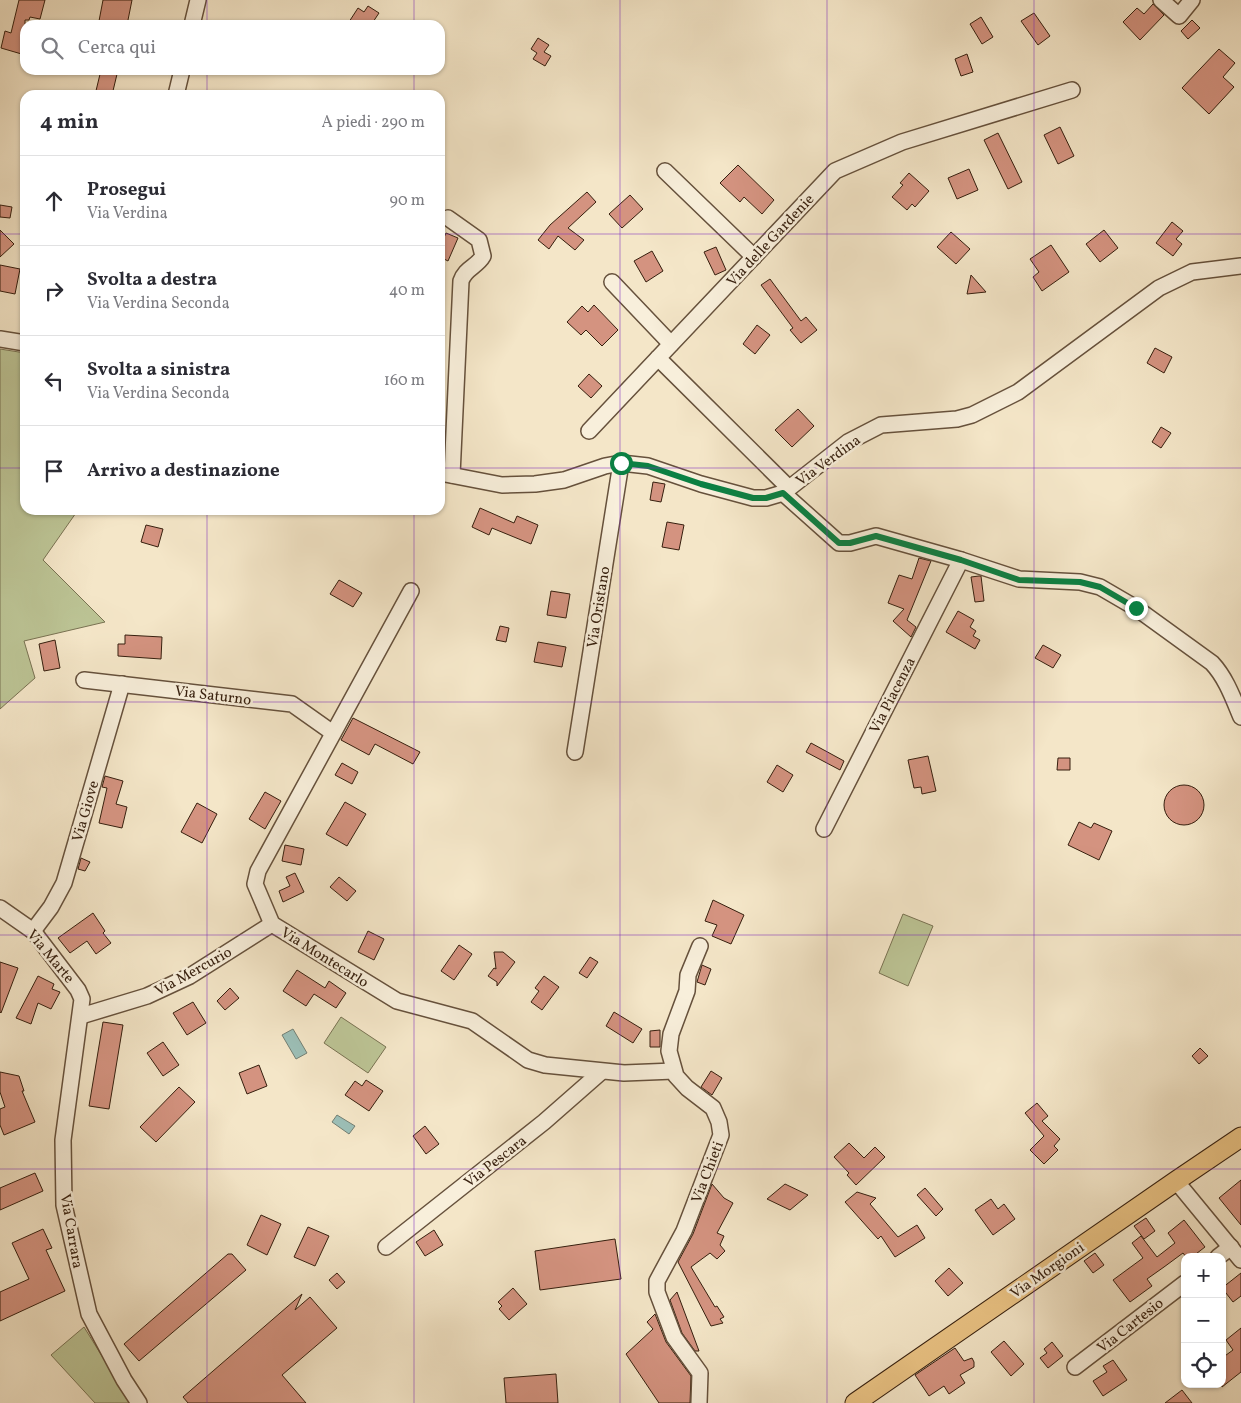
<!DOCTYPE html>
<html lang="it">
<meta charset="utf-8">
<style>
body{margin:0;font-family:Vollkorn,serif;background:#f7f7f7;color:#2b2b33}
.controls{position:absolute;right:15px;bottom:15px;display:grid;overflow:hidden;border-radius:10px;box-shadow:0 1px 4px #0004}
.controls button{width:45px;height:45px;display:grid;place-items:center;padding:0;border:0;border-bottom:1px solid #e1e1e2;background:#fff;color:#2b2b33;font:25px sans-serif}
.stop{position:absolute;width:15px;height:15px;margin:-11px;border:4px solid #0b8043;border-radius:50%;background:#fff}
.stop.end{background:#0b8043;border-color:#fff;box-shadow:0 1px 5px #0008}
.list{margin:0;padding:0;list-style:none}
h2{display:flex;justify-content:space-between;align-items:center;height:65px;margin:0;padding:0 20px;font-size:21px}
h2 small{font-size:16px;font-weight:400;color:#7c7c81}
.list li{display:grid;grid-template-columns:32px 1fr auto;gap:15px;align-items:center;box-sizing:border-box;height:90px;padding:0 20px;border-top:1px solid #e1e1e2}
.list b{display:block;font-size:19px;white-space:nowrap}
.list p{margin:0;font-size:16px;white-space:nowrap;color:#7c7c81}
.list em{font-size:16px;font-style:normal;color:#7c7c81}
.icon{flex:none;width:28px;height:28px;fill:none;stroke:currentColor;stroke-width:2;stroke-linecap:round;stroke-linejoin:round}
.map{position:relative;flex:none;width:1241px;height:1403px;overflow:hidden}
.search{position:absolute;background:#fff;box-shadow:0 1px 4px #0004;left:20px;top:20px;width:425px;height:55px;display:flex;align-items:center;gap:12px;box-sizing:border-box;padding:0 18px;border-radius:15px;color:#7c7c81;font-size:19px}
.panel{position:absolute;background:#fff;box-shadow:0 1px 4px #0004;left:20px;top:90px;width:425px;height:425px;border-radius:15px}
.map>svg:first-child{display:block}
.green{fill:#bcc495;stroke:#797252}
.water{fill:#9cbfb7;stroke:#737f73}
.building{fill:#d49380;stroke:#361f0e}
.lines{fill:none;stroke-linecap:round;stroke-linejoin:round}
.minor-casing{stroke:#66513c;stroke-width:18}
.major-casing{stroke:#361f0e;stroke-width:21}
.minor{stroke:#f8efdb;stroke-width:15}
.major{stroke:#eac384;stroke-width:19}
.route{stroke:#0b8043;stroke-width:6}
.grid{fill:none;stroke:#7b2cbf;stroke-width:1;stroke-opacity:0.55}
.labels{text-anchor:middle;stroke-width:5;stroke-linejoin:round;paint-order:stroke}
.street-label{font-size:15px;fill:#361f0e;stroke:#f8efdb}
</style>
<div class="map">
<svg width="1241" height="1403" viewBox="0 0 1241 1403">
<rect width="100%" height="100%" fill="#f4e6c8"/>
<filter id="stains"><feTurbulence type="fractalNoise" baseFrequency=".004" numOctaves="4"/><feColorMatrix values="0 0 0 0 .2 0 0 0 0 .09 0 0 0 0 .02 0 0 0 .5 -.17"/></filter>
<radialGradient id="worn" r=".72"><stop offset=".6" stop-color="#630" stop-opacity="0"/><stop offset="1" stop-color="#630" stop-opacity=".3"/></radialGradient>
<!-- green -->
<g class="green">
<path d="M0 349 25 353V510H78L43 560 105 622 24 641 35 678 0 709Z"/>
<path d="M903 914 933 926 908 986 879 973Z"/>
<path d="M341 1017 386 1047 368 1073 324 1043Z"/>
<path d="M84 1327 131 1403H95L51 1355Z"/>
</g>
<!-- water -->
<g class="water">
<path d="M293 1029 307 1053 296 1059 282 1035Z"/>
<path d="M337 1115 355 1126 349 1134 332 1122Z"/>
</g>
<!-- building -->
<g class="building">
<path d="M19 0H45L40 19 30 17 29 20H25V55L1 48 5 31 11 33Z"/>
<path d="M103 0H132L127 25H106V23L99 21Z"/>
<path d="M1153 4 1164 15 1140 40 1123 22 1137 8 1144 14Z"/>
<path d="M368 6 379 13 371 25H347L358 8 364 12Z"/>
<path d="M1034 13 1050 36 1038 45 1021 21Z"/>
<path d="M981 17 993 37 982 44 970 24Z"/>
<path d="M1192 20 1200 28 1188 39 1181 31Z"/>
<path d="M538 38 549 45 544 52 551 56 545 66 533 59 537 53 531 49Z"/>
<path d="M1219 49 1235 63 1223 77 1234 87 1209 114 1182 88Z"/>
<path d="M967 54 973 72 961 76 955 59Z"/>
<path d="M101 70H118L112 95H95Z"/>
<path d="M1060 127 1074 156 1058 164 1044 135Z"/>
<path d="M998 133 1022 182 1008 189 984 140Z"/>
<path d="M738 165 774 200 762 214 744 197 740 202 720 183Z"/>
<path d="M969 169 978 190 957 199 948 178Z"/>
<path d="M909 173 929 191 915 207 912 204 907 210 892 197 903 185 900 183Z"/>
<path d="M587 192 596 202 568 228 584 240 575 250 558 236 549 249 538 240 550 225Z"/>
<path d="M630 195 643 209 622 228 609 214Z"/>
<path d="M0 205 12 207 10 218 0 217Z"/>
<path d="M1172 222 1183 231 1176 239 1182 244 1173 256 1156 243Z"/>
<path d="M0 230 14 244 0 257Z"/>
<path d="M1104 230 1118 248 1100 262 1086 244Z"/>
<path d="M951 232 970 249 956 264 937 247Z"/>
<path d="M446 233 458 238 448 261 440 257V246Z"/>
<path d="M1051 245 1069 272 1042 291 1033 277 1039 272 1030 259Z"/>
<path d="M716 247 726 270 715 275 704 252Z"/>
<path d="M652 251 663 271 646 282 634 261Z"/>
<path d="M0 265 20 269 15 294 0 291Z"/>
<path d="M971 275 986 292 967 294Z"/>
<path d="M770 279 801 321 806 317 817 330 801 343 790 330 793 328 761 285Z"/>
<path d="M594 305 618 330 602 346 586 330 581 335 567 322 582 306 588 312Z"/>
<path d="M757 325 770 335 755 354 743 344Z"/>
<path d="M1155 348 1172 357 1164 373 1147 363Z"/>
<path d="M589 374 602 386 591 398 578 386Z"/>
<path d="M798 409 814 426 792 447 775 430Z"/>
<path d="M1161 427 1171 433 1161 448 1152 442Z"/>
<path d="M653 482 665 484 661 502 650 500Z"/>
<path d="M480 508 514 523 517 516 538 525 531 544 492 528 489 535 472 527Z"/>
<path d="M667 522 684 525 679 550 662 547Z"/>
<path d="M146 525 163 529 158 547 141 542Z"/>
<path d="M919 558 931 561 907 620 916 627 911 637 893 621 904 609 888 603 899 575 912 579Z"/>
<path d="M979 576H981L984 601 975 602 971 577Z"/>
<path d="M339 580 362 593 353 607 330 594Z"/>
<path d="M551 591 570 594 566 618 547 615Z"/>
<path d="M958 611 974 620 970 627 976 631 973 636 980 640 975 649 946 632Z"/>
<path d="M500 626 509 628 506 642 496 640Z"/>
<path d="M125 635 162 637 161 659 118 656V644H125Z"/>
<path d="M55 640 60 668 44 671 39 644Z"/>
<path d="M538 642 566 647 562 667 534 662Z"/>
<path d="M1043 645 1061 655 1053 668 1035 658Z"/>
<path d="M353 718 420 752 413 764 375 744 369 755 341 740Z"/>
<path d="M811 743 844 761 840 770 806 752Z"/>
<path d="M928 756 936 791 922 794 921 787 914 788 908 760Z"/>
<path d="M1058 758H1070V770H1057Z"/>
<path d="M342 763 358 772 352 784 335 775Z"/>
<path d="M777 765 793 775 783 792 767 782Z"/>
<path d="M105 776 123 781 116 804 127 807 122 828 99 823 107 788 102 787Z"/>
<circle cx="1184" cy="805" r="20"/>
<path d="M265 792 281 801 265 829 249 819Z"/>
<path d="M345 802 366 814 347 846 326 834Z"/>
<path d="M197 803 217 814 202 843 181 832Z"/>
<path d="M1079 822 1091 828 1094 823 1112 831 1099 860 1068 845Z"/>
<path d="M285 845 304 849 301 865 282 861Z"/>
<path d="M81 858 90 862 85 871 78 869Z"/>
<path d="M295 873 304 892 283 902 279 891 290 886 286 877Z"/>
<path d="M339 877 356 891 347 901 330 887Z"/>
<path d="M713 900 744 915 731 944 712 936 717 925 705 921Z"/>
<path d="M93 913 105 931 103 933 111 943 96 954 87 941 70 953 58 938Z"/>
<path d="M368 931 384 939 374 960 358 952Z"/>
<path d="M459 945 472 954 454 980 441 971Z"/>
<path d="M494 952H503L515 962 497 986V982L488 976 494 968 496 969Z"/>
<path d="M590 957 598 962 587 978 579 973Z"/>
<path d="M0 962 18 968 1 1013 0 1012Z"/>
<path d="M702 965 711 969 705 985 697 982Z"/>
<path d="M297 970 325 988 329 981 346 993 336 1008 314 994 306 1006 283 991Z"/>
<path d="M38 976 54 984 52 989 60 992 51 1009 38 1003 31 1024 16 1018Z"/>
<path d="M544 976 559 987 542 1010 531 1002 539 991 535 988Z"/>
<path d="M230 988 239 998 225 1010 217 1001Z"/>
<path d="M193 1002 206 1023 187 1035 173 1013Z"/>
<path d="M614 1012 642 1029 633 1043 606 1026Z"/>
<path d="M103 1022 123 1025 109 1109 89 1106Z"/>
<path d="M660 1030V1047H650V1031Z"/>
<path d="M163 1042 179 1065 163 1076 147 1053Z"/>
<path d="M1200 1048 1208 1056 1199 1064 1192 1056Z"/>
<path d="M259 1065 267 1086 247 1094 239 1073Z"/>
<path d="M711 1071 722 1078 712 1095 701 1087Z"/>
<path d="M0 1072 19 1076 24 1091H22L35 1122 4 1135 0 1125V1109L5 1107 0 1092Z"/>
<path d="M366 1080 383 1091 369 1111 345 1095 355 1081 362 1086Z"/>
<path d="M179 1087 195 1102 156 1142 140 1127Z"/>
<path d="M1037 1103 1048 1116 1042 1121 1060 1139 1054 1146 1058 1150 1044 1164 1030 1150 1044 1136 1025 1113Z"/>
<path d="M425 1126 439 1144 426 1154 413 1136Z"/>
<path d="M849 1143 864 1158 875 1147 885 1157 856 1185 847 1175 849 1173 834 1157Z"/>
<path d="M35 1173 43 1191 0 1210V1188Z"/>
<path d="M1241 1180V1225L1219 1198Z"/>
<path d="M712 1184 724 1198 733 1203 717 1233 724 1236 720 1245 725 1251 717 1259 710 1253 691 1267 715 1307 717 1306 724 1317 720 1319 723 1323 711 1326 678 1262 693 1234Z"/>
<path d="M785 1184 808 1195 790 1210 767 1199Z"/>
<path d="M925 1188 943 1209 936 1216 917 1195Z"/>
<path d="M857 1192 876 1198 870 1204 898 1237 917 1225 925 1238 895 1257 881 1236 878 1239 845 1202Z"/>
<path d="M991 1199 998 1209 1004 1204 1015 1219 993 1235 975 1210Z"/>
<path d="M261 1215 281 1224 267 1255 247 1245Z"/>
<path d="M1146 1218 1155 1231 1144 1239 1134 1226Z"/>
<path d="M1184 1220 1205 1247 1192 1257H1186L1183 1253 1164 1267 1147 1279 1152 1286 1130 1302 1113 1280 1143 1258 1132 1243 1141 1236 1157 1257 1175 1243 1168 1233Z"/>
<path d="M308 1227 329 1236 315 1266 294 1257Z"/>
<path d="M43 1229 52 1248 46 1250 65 1291 0 1321V1292L29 1279 12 1243Z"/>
<path d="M434 1230 443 1245 425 1256 416 1242Z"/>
<path d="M615 1239 621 1279 540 1290 535 1251Z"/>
<path d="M1095 1253 1104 1265 1093 1273 1084 1261Z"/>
<path d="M228 1254H232L246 1270 139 1361 124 1344Z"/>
<path d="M949 1268 963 1283 948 1296 935 1281Z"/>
<path d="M337 1273 345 1282 337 1289 329 1280Z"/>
<path d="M1241 1273V1296L1233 1302 1222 1288Z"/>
<path d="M513 1288 527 1304 509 1320 499 1309 502 1306 498 1302Z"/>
<path d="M677 1292 699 1351H695L682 1333 670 1300Z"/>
<path d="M302 1294 295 1310 310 1297 337 1328 282 1375 306 1403H188L183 1397Z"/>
<path d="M655 1314 666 1342 691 1376 690 1403H659L626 1354 653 1329 647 1322Z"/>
<path d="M1241 1328V1372L1222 1387V1358L1233 1350 1226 1340Z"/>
<path d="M1004 1341 1024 1364 1011 1376 991 1352Z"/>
<path d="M1052 1342 1063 1356 1048 1368 1040 1358 1047 1353 1044 1349Z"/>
<path d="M955 1348 964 1361 972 1358 974 1362V1367L960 1375 965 1383 949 1394 944 1386 929 1396 915 1375Z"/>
<path d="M1113 1360 1127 1380 1103 1396 1093 1381 1107 1372 1103 1366Z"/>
<path d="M556 1374 558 1403H506L504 1378Z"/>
<path d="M1182 1390 1192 1403H1165Z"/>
</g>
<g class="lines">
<defs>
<g id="minor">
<path d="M1161 0 1179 16 1192 0"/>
<path d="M192 25 198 0"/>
<path d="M176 95 182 70"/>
<path d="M665 171 754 257"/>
<path d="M448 218 479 240 483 256C477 267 465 268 461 281L452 475"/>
<path d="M612 282 671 344"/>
<path d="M0 339 25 343"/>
<path d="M589 431 658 358"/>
<path d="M440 473 502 485 535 484 564 480 605 466 621 463 648 466 701 484 753 498H766L783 493 848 442 881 425 957 419 972 415 1018 392 1159 288 1192 272 1241 266"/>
<path d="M789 488 658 358 835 171 902 142 1072 90"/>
<path d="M783 493 839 543H850L876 536 961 560 1019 579 1080 582 1100 587 1136 608 1212 663C1226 678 1233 698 1241 717"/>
<path d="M411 591 258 871 255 884 272 924 397 1001 472 1021 528 1060 545 1065 624 1073 674 1071"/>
<path d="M84 680 292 704 333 733"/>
<path d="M575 752 621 463"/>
<path d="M824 829 961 560"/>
<path d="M0 908 33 931 78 990 82 999 63 1140 64 1205 89 1314 124 1380 139 1403"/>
<path d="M33 931 51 907 64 883 122 684"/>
<path d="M81 1016 147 996 190 976 272 924"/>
<path d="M1176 1181 1241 1260"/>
<path d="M386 1247 544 1122 601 1072"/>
<path d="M1218 1257 1231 1247"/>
<path d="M1075 1367 1185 1283"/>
<path d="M699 1403 700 1373 674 1337 657 1292V1281L684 1231 721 1135 719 1122 713 1108 687 1088 676 1076 669 1051 671 1034 687 991 688 975 700 946"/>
</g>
<path id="major" d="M855 1403 1176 1181 1241 1137"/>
</defs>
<!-- minor casing -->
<use href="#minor" class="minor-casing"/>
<!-- major casing -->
<use href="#major" class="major-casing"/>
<!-- minor -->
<use href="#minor" class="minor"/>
<!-- major -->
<use href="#major" class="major"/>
</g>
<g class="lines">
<!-- route -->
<path class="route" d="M621 463 648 466 701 484 753 498H766L783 493 839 543H850L876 536 961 560 1019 580 1080 582 1100 587 1136 608"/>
</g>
<!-- grid -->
<path class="grid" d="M207 0V25M414 0V25M620 0V1403M827 0V1403M1034 0V1403M207 70V95M414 70V95M0 234H25M440 234H1241M0 468H25M440 468H1241M207 510V1403M414 510V1403M0 702H1241M0 935H1241M0 1169H1241"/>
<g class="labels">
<!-- street labels -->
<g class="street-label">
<text transform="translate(770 240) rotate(-47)" y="5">Via delle Gardenie</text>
<text transform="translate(828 460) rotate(-36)" y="5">Via Verdina</text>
<text transform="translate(598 607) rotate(-81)" y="5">Via Oristano</text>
<text transform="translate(213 695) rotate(7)" y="5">Via Saturno</text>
<text transform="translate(892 695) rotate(-63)" y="5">Via Piacenza</text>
<text transform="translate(85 811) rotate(-74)" y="5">Via Giove</text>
<text transform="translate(51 956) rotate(50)" y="5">Via Marte</text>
<text transform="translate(325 957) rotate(32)" y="5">Via Montecarlo</text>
<text transform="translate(193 971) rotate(-29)" y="5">Via Mercurio</text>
<text transform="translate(495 1161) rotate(-38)" y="5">Via Pescara</text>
<text transform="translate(707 1172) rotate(-69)" y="5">Via Chieti</text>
<text transform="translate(72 1231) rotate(80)" y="5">Via Carrara</text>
<text transform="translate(1047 1270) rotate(-35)" y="5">Via Morgioni</text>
<text transform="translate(1130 1325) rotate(-38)" y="5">Via Cartesio</text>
</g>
</g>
<rect width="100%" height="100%" filter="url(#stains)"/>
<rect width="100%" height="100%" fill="url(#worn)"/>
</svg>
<div class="controls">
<button>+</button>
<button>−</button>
<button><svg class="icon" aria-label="locate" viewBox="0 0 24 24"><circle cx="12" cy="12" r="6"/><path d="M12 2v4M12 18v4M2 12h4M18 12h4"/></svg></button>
</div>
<div class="stop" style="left:621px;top:463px"></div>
<div class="stop end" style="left:1136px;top:608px"></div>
<div class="search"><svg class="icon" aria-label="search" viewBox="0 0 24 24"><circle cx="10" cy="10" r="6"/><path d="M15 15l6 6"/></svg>Cerca qui</div>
<section class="panel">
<h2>4 min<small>A piedi · 290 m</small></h2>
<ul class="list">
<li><svg class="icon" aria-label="ahead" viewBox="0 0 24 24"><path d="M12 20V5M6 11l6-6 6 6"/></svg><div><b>Prosegui</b><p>Via Verdina</p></div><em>90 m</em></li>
<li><svg class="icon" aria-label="right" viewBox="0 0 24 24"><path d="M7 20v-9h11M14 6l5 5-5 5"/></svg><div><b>Svolta a destra</b><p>Via Verdina Seconda</p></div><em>40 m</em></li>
<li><svg class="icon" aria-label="left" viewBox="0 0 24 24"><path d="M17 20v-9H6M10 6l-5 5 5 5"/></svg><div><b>Svolta a sinistra</b><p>Via Verdina Seconda</p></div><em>160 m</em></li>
<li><svg class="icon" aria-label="arrive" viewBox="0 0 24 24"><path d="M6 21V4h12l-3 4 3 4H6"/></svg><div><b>Arrivo a destinazione</b></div></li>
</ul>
</section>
</div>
